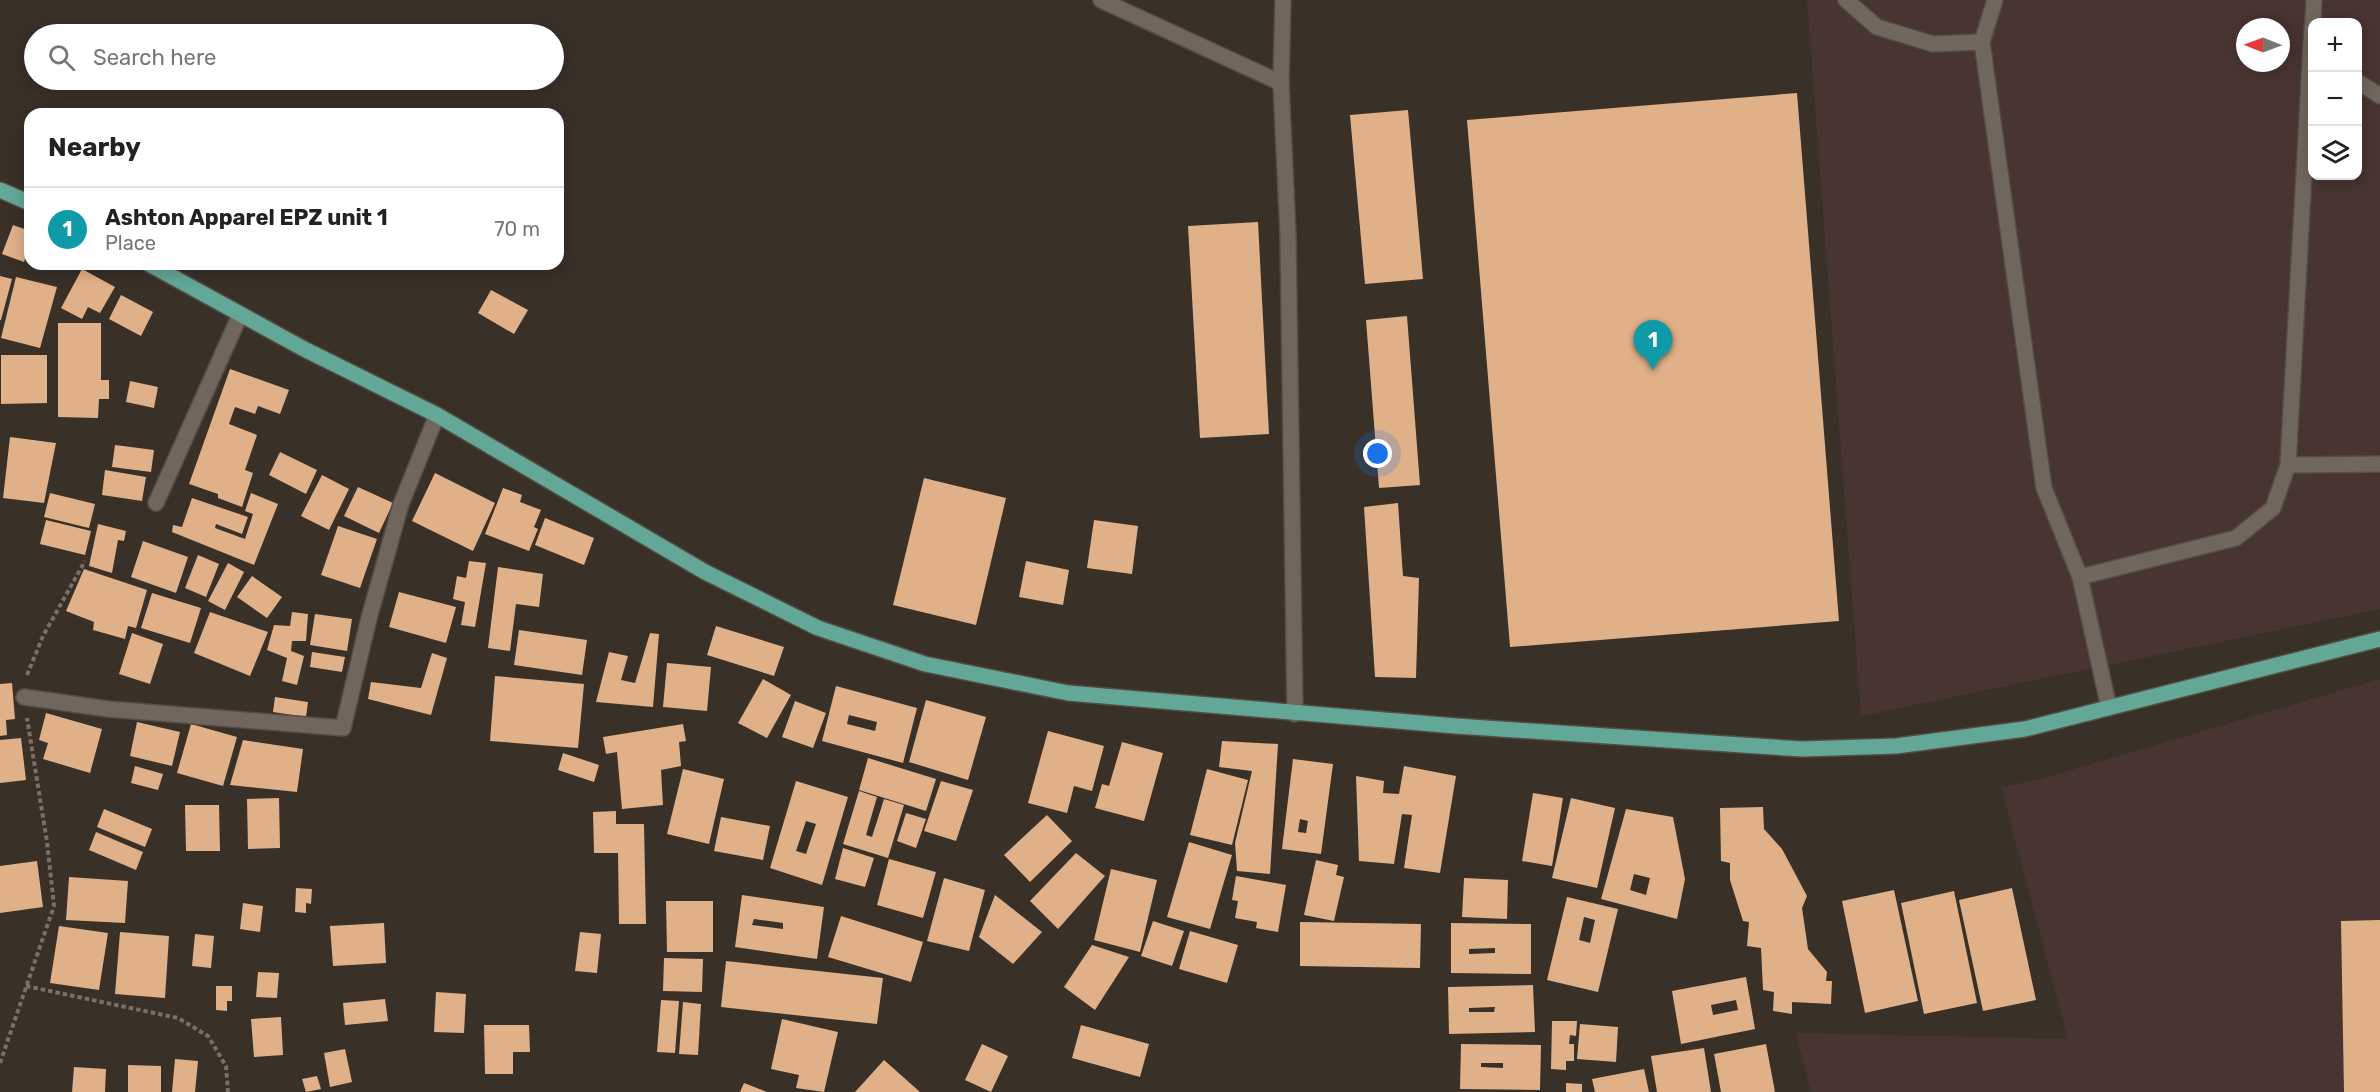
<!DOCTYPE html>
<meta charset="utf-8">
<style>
body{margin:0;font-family:Rubik,sans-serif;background:#f2f2f2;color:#222}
.controls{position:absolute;right:18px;top:18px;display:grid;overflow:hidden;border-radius:12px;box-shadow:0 3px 15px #0003}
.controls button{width:54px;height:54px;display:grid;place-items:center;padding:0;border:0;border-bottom:2px solid #e0e0e0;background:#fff;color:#222;font:30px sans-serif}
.compass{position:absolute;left:2236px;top:18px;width:54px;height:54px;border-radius:50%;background:#fff;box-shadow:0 3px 15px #0003;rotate:271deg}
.you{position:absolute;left:1378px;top:454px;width:21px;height:21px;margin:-15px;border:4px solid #fff;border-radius:50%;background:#1a73e8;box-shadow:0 0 0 9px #1a73e833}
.badge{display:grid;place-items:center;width:39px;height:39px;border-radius:50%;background:#80585f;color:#fff;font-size:20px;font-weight:700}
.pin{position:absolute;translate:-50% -50px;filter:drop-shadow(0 2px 3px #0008)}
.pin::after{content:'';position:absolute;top:32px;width:21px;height:18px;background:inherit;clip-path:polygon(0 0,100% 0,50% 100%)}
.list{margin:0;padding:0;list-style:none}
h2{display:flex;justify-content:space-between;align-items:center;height:78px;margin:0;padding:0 24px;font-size:26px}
h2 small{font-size:20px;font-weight:400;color:#767676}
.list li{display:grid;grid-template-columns:39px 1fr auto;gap:18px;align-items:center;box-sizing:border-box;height:84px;padding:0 24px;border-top:2px solid #e0e0e0}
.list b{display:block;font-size:22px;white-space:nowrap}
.list p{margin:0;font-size:20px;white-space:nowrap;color:#767676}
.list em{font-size:20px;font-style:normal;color:#767676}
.icon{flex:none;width:33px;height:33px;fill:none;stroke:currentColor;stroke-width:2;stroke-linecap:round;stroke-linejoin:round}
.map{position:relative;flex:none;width:2380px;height:1092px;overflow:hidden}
.search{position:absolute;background:#fff;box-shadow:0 3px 15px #0003;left:24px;top:24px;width:540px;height:66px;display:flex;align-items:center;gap:15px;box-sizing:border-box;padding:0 21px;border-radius:33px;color:#767676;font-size:22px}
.panel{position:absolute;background:#fff;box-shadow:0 3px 15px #0003;left:24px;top:108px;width:540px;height:162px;border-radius:18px}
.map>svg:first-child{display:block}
.industrial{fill:#483431;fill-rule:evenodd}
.building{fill:#e0b089;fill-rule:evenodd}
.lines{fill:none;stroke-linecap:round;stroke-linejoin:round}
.minor-casing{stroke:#544c46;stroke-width:18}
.major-casing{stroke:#544c46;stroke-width:18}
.path{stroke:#787069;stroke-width:4;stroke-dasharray:4.5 3;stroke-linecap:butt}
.minor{stroke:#71665d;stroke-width:15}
.major{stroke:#63a796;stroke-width:15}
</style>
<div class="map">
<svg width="2380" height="1092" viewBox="0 0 2380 1092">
<rect width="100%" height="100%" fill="#393028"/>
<!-- industrial -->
<g class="industrial">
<path d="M1807 0H2380V609L1861 716ZM2312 22H2358V176H2312ZM2245 27H2281V63H2245Z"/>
<path d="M2380 679V1092H1811L1796 1033 2068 1039 2001 787 2037 780Z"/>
</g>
<!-- building -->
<g class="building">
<path d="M1797 93 1839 621 1510 647 1467 120Z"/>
<path d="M1408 110 1423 279 1365 284 1350 115Z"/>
<path d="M1258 222 1269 434 1200 438 1188 226Z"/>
<path d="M13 225 30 231V246L24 262 2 254Z"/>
<path d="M82 269 115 287 100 313 88 307 82 319 61 308Z"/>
<path d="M0 276 12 279 1 320H0Z"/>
<path d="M16 277 57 287 40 348 1 338Z"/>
<path d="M491 290 528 310 514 334 478 313Z"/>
<path d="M121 295 153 312 141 336 109 319Z"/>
<path d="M1407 316 1420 485 1379 488 1366 320Z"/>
<path d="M58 323H101V380H109V399H99L98 418 58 417Z"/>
<path d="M1 355H47V403L1 404Z"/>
<path d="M230 369 289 390 280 414 258 406 255 414 235 407 229 424 257 435 245 470 253 473 242 507 218 498V494L189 484Z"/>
<path d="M130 381 158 387 154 408 126 402Z"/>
<path d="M10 437 56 443 44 503 3 498Z"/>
<path d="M115 445 154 450 151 472 112 467Z"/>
<path d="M280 452 317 470 306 494 269 475Z"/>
<path d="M105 470 146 477 142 501 102 495Z"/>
<path d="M435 473 495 503 473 551 412 521Z"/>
<path d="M322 475 349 489 329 530 301 516Z"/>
<path d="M924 478 1006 498 976 625 893 605Z"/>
<path d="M358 487 393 503 379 533 344 516Z"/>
<path d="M503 488 522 495 520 502 541 510 534 527 538 529 529 551 485 534Z"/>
<path d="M50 493 95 504 89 528 44 517Z"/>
<path d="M251 493 278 504 254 565 172 532 173 525 182 527 192 498 248 517 242 534 216 524 215 528 245 539 253 514 245 511Z"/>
<path d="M1398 503 1403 576 1419 578 1416 678 1375 677 1364 507Z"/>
<path d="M545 518 594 538 584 565 535 545Z"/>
<path d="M46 520 91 531 85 555 40 544Z"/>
<path d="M1094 520 1138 526 1132 574 1087 568Z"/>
<path d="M98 524 126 531 124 541 118 540 112 573 89 566Z"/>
<path d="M338 526 377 539 360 588 321 575Z"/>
<path d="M143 541 188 557 176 593 131 577Z"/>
<path d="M198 555 219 564 206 597 185 588Z"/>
<path d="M469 561 486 563 475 627 461 625 465 602 453 599 457 576 466 578Z"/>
<path d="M1026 561 1069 570 1063 605 1019 597Z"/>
<path d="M228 563 244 572 225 610 208 601Z"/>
<path d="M498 567 543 574 539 607 516 604 510 651 488 648Z"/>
<path d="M84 569 147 590 136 628 128 626 125 639 93 630 94 622 66 611Z"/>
<path d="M252 576 282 597 267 618 237 597Z"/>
<path d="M399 592 456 607 446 643 389 627Z"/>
<path d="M152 593 201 608 190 643 141 628Z"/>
<path d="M210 612 268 632 250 676 194 653Z"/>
<path d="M292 612 308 614 306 641H292L291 651 304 656 297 685 282 681 287 658 267 650 274 625 290 626Z"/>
<path d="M315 614 352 619 347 651 310 645Z"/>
<path d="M716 626 784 647 774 676 707 655Z"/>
<path d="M519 630 587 640 582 675 514 665Z"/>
<path d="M132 633 163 644 150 684 119 674Z"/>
<path d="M650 633 659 634 653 707 596 702 609 652 628 656 621 680 635 683Z"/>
<path d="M312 652 345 657 342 672 310 667Z"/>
<path d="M432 653 447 658 431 715 368 699 371 682 421 688Z"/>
<path d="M667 663 711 667 707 711 663 707Z"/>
<path d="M495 676 584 684 578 748 490 741Z"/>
<path d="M763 679 791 695 767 738 738 723Z"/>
<path d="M12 683 15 719 6 720 7 735 0 736V684Z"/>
<path d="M836 686 917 708 903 763 822 741ZM849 715 877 722 875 731 847 724Z"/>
<path d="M275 697 308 702 306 717 273 712Z"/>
<path d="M926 700 986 717 968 780 909 762Z"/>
<path d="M795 701 826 713 813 748 782 737Z"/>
<path d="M46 713 102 729 90 773 43 759 48 743 39 740Z"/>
<path d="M137 722 180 732 172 766 130 756Z"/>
<path d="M191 724 237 737 223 786 177 773Z"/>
<path d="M683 724 686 741 679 742 681 766 661 770 663 805 622 809 617 752 606 754 603 737Z"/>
<path d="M1048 731 1104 746 1092 791 1074 786 1067 813 1028 803Z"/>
<path d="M21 738 26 780 0 783V740Z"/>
<path d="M243 740 303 749 297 792 230 785Z"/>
<path d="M1222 741 1278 744 1270 874 1237 871 1235 843 1252 771 1219 767Z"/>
<path d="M1122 742 1163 753 1144 821 1095 808 1102 784 1109 786Z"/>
<path d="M563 753 599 765 594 782 558 770Z"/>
<path d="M868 758 936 779 926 811 859 790Z"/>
<path d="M1293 759 1333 764 1321 854 1282 849ZM1300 819 1308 821 1306 833 1298 832Z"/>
<path d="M135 766 163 774 158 790 131 783Z"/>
<path d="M1404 766 1456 776 1440 873 1404 868 1412 815 1402 814 1394 864 1359 861 1356 776 1384 781 1383 793 1399 794Z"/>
<path d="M683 769 724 779 709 844 667 834Z"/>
<path d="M1207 769 1248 780 1232 845 1190 835Z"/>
<path d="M796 781 848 797 822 885 770 868ZM806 821 816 824 806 854 796 851Z"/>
<path d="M941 781 973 790 956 841 924 831Z"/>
<path d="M859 791 877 797 866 835 872 837 884 799 904 805 888 858 843 844Z"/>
<path d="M1533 793 1563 798 1552 866 1522 861Z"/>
<path d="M279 798 280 848 248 849 247 799Z"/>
<path d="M1571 798 1615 808 1597 888 1552 878Z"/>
<path d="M185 805H219L220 851H186Z"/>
<path d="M1763 807 1764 829 1782 849 1807 896 1802 908 1808 949 1827 972 1826 981H1832L1831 1004 1792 1002V1014L1773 1011 1774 992 1763 990 1761 948 1747 946 1749 922 1743 921 1730 880V863L1721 861 1720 808Z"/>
<path d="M104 809 152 829 145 847 97 827Z"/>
<path d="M1626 809 1673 817 1685 879 1677 919 1601 899ZM1634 874 1650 878 1646 895 1630 890Z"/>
<path d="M616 811V824H644L646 924H619L618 853H594L593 812Z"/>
<path d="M906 813 926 819 916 848 897 841Z"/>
<path d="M1047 815 1072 841 1030 882 1004 855Z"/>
<path d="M721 817 770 826 763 860 714 851Z"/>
<path d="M96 832 143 852 136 870 89 850Z"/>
<path d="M1189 842 1232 855 1210 929 1167 917Z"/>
<path d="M843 848 874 858 865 887 835 879Z"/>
<path d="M1076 853 1105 876 1058 929 1030 901Z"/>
<path d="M889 859 936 872 923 918 877 905Z"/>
<path d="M1316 860 1338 865 1336 875 1344 877 1334 921 1304 915Z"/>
<path d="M37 861 43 907 0 913V866Z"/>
<path d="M1111 869 1157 880 1140 952 1094 940Z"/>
<path d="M1236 876 1286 885 1278 932 1256 928 1257 922 1235 918 1238 901 1232 900Z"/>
<path d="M69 877 128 881 125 923 66 920Z"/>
<path d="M944 878 985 890 969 951 927 941Z"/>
<path d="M1464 878 1508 880 1507 919 1462 917Z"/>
<path d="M296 888 312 889 311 904 306 903V913L295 912Z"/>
<path d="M2012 888 2036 1000 1983 1011 1959 900Z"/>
<path d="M1894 890 1918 1001 1865 1013 1842 901Z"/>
<path d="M1954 891 1977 1003 1924 1014 1901 903Z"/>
<path d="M742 895 824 907 817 959 735 947ZM754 919 783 923V929L752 925Z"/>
<path d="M995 895 1042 932 1013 964 979 937Z"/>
<path d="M1567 897 1618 909 1598 992 1547 980ZM1584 917 1595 920 1590 943 1579 940Z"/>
<path d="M666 901H713V952H667Z"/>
<path d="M243 903 263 906 260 932 240 929Z"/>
<path d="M841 916 923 942 911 982 828 957Z"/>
<path d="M2380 920V1092H2344L2341 921Z"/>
<path d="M1153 921 1184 931 1172 966 1141 956Z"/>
<path d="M1300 922 1421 924 1420 968 1300 966Z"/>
<path d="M384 923 386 963 333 966 330 926Z"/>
<path d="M1451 923 1531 924V974L1451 973ZM1495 948V953L1469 954V949Z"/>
<path d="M59 926 108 933 99 990 50 983Z"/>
<path d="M1190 931 1238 945 1227 983 1179 969Z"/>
<path d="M120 932 169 936 165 998 115 994Z"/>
<path d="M580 932 601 934 597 973 575 971Z"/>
<path d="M195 934 214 936 211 968 192 966Z"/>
<path d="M1092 945 1129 957 1095 1010 1064 987Z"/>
<path d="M664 958 703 959 702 992 663 991Z"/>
<path d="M726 961 883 978 877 1024 721 1007Z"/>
<path d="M258 972 279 973 277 998 256 997Z"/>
<path d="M1746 977 1755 1029 1681 1044 1672 991ZM1736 1000 1738 1010 1713 1015 1711 1005Z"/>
<path d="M1533 985 1535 1032 1449 1034 1448 987ZM1495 1007 1494 1012H1469V1008Z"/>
<path d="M216 986H232V1001H227V1011L216 1010Z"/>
<path d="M436 992 466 994 464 1033 434 1032Z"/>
<path d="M385 999 388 1021 345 1025 343 1003Z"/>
<path d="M661 1000 679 1001 675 1053 657 1052Z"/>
<path d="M683 1002 701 1004 698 1055 679 1054Z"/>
<path d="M281 1017 283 1055 254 1057 251 1019Z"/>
<path d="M782 1019 838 1032 824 1092 796 1088 799 1075 771 1069Z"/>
<path d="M1552 1021H1577L1576 1036 1570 1035 1569 1044H1574V1061H1566V1070L1551 1069Z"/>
<path d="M1580 1024 1618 1027 1616 1062 1577 1059Z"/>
<path d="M484 1025H529L530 1052H513V1074H485Z"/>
<path d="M1081 1025 1149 1044 1140 1077 1072 1058Z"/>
<path d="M982 1044 1008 1056 991 1092 965 1080Z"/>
<path d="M1461 1044 1541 1045 1540 1090 1460 1089ZM1481 1063H1503V1068L1481 1067Z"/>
<path d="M1766 1044 1775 1092H1721L1714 1054Z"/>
<path d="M1704 1048 1711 1092H1657L1651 1056Z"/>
<path d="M345 1049 352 1082 330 1087 324 1053Z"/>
<path d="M175 1059 198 1061 195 1092H172Z"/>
<path d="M884 1060 920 1092H855Z"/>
<path d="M128 1065 161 1066V1092H128Z"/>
<path d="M74 1067 106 1069 105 1092H72Z"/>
<path d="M1644 1069 1649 1092H1595L1592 1079Z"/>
<path d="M317 1076 321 1089 306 1092 302 1079Z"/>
<path d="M744 1083 767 1092H740Z"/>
<path d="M1566 1083 1582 1084V1092H1566Z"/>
</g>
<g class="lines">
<defs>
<g id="minor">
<path d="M1101 0 1281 83"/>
<path d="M1283 0 1281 83 1288 235 1295 714"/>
<path d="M1846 0 1877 27 1933 44 1982 42 2044 488 2080 577 2109 708"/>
<path d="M2313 22 2314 0"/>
<path d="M1982 42 1995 0"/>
<path d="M2358 82 2380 96"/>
<path d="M2288 465 2380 464"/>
<path d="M156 503 240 315"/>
<path d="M2080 577 2236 538 2273 508 2288 465 2312 27"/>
<path d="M24 697 108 709 343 728 369 618 401 504 437 415"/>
</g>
<g id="major">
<path d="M0 190 30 203"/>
<path d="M149 264 304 349 437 415 705 572 818 628 925 664 1068 693 1456 726 1802 749 1896 746 2025 729 2380 639"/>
</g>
</defs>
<!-- minor casing -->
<use href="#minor" class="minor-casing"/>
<!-- major casing -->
<use href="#major" class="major-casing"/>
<!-- path -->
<g class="path">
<path d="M27 675 43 636 85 561"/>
<path d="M26 986 178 1018 208 1036 226 1066 228 1092"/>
<path d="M0 1063 54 906 47 842 27 718"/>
</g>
<!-- minor -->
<use href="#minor" class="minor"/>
<!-- major -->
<use href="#major" class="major"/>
</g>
</svg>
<div class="controls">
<button>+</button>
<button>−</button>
<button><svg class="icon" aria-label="layers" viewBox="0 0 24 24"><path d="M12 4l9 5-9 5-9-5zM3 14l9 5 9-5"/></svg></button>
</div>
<svg class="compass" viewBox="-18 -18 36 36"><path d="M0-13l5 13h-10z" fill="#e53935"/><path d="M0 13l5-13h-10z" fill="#767676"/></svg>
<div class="you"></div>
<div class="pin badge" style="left:1653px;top:370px;background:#0f9aa8">1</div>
<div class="search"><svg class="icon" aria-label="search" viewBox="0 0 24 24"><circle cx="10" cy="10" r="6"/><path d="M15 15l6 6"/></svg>Search here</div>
<section class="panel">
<h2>Nearby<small></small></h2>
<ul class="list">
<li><span class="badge" style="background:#0f9aa8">1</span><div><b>Ashton Apparel EPZ unit 1</b><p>Place</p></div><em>70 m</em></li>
</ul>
</section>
</div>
